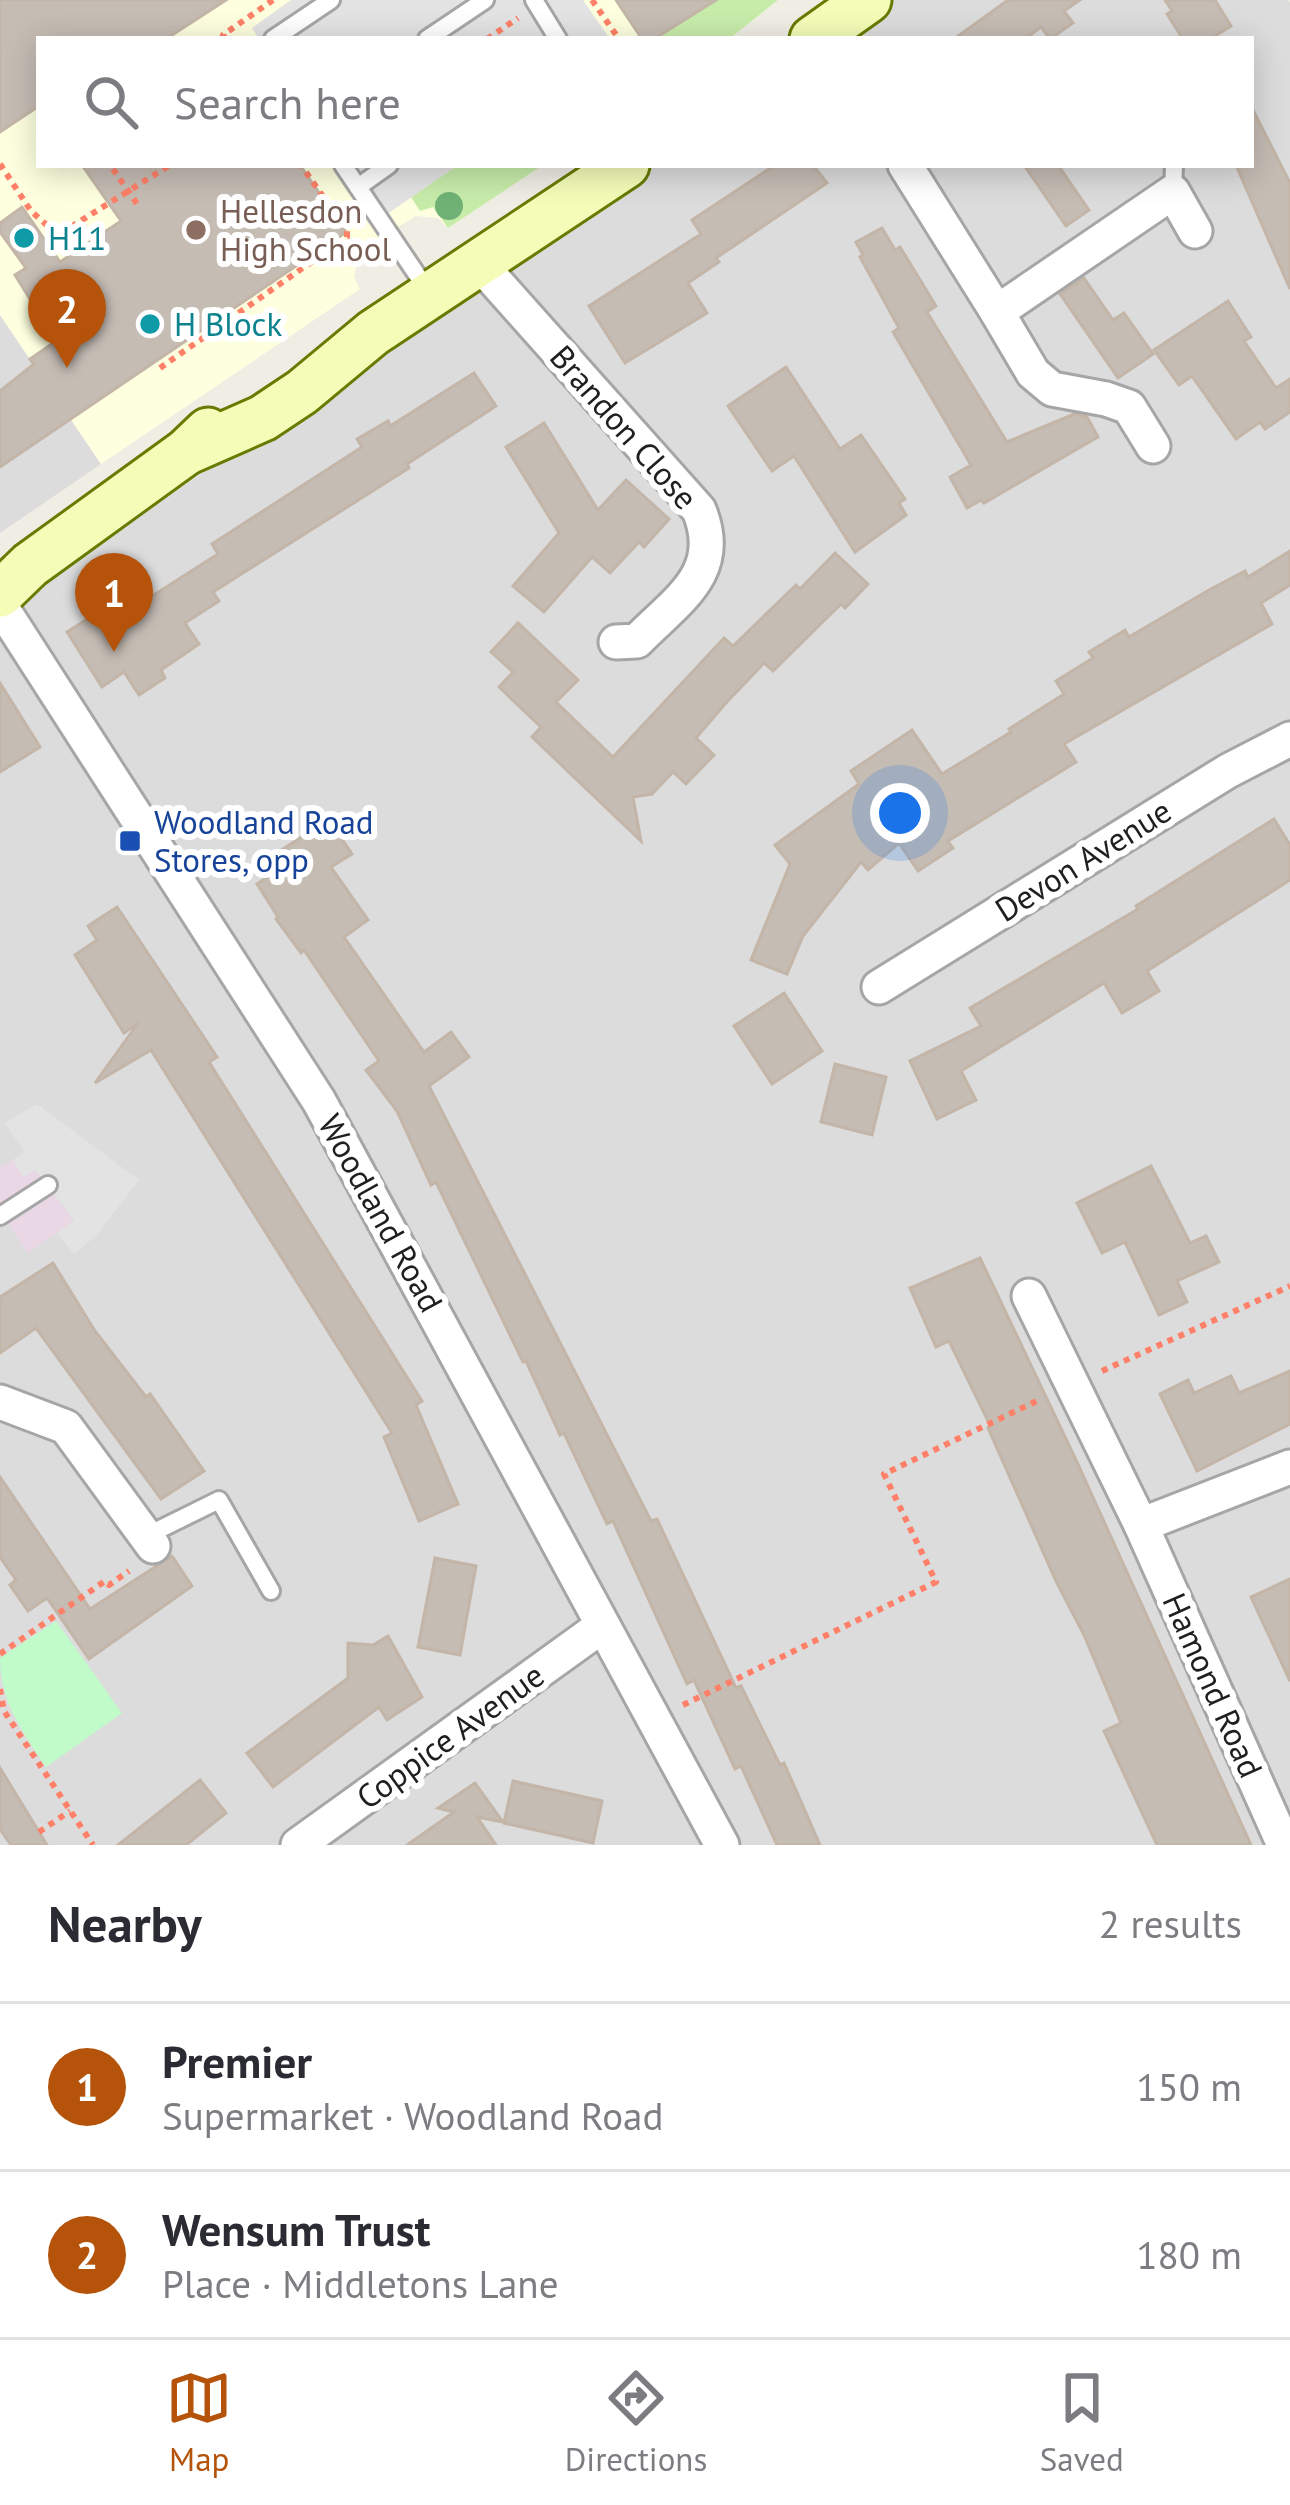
<!DOCTYPE html>
<meta charset="utf-8">
<style>
body{margin:0;font-family:"PT Sans",sans-serif;background:#f2f2f3;color:#2b2b33}
.you{position:absolute;left:900px;top:813px;width:42px;height:42px;margin:-30px;border:9px solid #fff;border-radius:50%;background:#1a73e8;box-shadow:0 0 0 18px #1a73e833}
.badge{display:grid;place-items:center;width:78px;height:78px;border-radius:50%;background:#b45309;color:#fff;font-size:39px;font-weight:700}
.pin{position:absolute;translate:-50% -99px;filter:drop-shadow(0 3px 6px #0008)}
.pin::after{content:'';position:absolute;top:63px;width:42px;height:36px;background:inherit;clip-path:polygon(0 0,100% 0,50% 100%)}
.list{margin:0;padding:0;list-style:none}
h2{display:flex;justify-content:space-between;align-items:center;height:156px;margin:0;padding:0 48px;font-size:51px}
h2 small{font-size:39px;font-weight:400;color:#7c7c81}
.list li{display:grid;grid-template-columns:78px 1fr auto;gap:36px;align-items:center;box-sizing:border-box;height:168px;padding:0 48px;border-top:3px solid #e1e1e2}
.list b{display:block;font-size:45px;white-space:nowrap}
.list p{margin:0;font-size:39px;white-space:nowrap;color:#7c7c81}
.list em{font-size:39px;font-style:normal;color:#7c7c81}
.icon{flex:none;width:66px;height:66px;fill:none;stroke:currentColor;stroke-width:2;stroke-linecap:round;stroke-linejoin:round}
.map{position:relative;flex:none;width:1290px;height:1845px;overflow:hidden}
.search{position:absolute;background:#fff;box-shadow:0 6px 30px #0003;left:36px;right:36px;top:36px;height:132px;display:flex;align-items:center;gap:30px;box-sizing:border-box;padding:0 42px;border-radius:0px;color:#7c7c81;font-size:45px}
.sheet{height:492px;background:#fff}
nav{display:flex;justify-content:space-around;align-items:center;box-sizing:border-box;height:168px;border-top:3px solid #e1e1e2;background:#fff;font-size:33px;color:#7c7c81}
nav a{display:grid;justify-items:center;gap:6px}
nav .on{color:#b45309}
.map>svg:first-child{display:block}
.residential{fill:#dddcdc}
.industrial{fill:#ead7e5}
.education{fill:#fdffdf}
.grass{fill:#c7ecaa}
.park{fill:#c1fbc9}
.parking{fill:#e3e3e3}
.building{fill:#c5bcb4;stroke:#c3b5a7;stroke-width:3}
.lines{fill:none;stroke-linecap:round;stroke-linejoin:round}
.lane-casing{stroke:#a6a6a6;stroke-width:22}
.street-casing{stroke:#a6a6a6;stroke-width:39}
.secondary-casing{stroke:#677b01;stroke-width:51}
.path{stroke:#fe8068;stroke-width:6;stroke-dasharray:6 6;stroke-linecap:butt}
.lane{stroke:#fff;stroke-width:16}
.street{stroke:#fff;stroke-width:33}
.secondary{stroke:#f4fcb8;stroke-width:45}
.tree{fill:#70b275}
.education-dot{fill:#8d6e63;stroke:#fff;stroke-width:4.5}
.culture-dot{fill:#0f9aa8;stroke:#fff;stroke-width:4.5}
.transit-dot{fill:#1a4fb4;stroke:#fff;stroke-width:4.5}
.labels{text-anchor:middle;stroke-width:12;stroke-linejoin:round;paint-order:stroke}
.education-label{font-size:33px;fill:#785e54;stroke:#fff;text-anchor:start}
.culture-label{font-size:33px;fill:#0d838f;stroke:#fff;text-anchor:start}
.street-label{font-size:33px;fill:#1f1f1f;stroke:#fff}
.transit-label{font-size:33px;fill:#164399;stroke:#fff;text-anchor:start}
</style>
<div class="map">
<svg width="1290" height="1845" viewBox="0 0 1290 1845">
<rect width="100%" height="100%" fill="#f0ede5"/>
<!-- residential -->
<g class="residential">
<path d="M890 0H1288L1290 3V1845H0V612L651 165H1251V39H833Z"/>
<path d="M0 315 101 464 0 533Z"/>
</g>
<!-- industrial -->
<path class="industrial" d="M13 1160 23 1177 35 1169 74 1221 28 1253 0 1212V1167Z"/>
<!-- education -->
<path class="education" d="M0 0H778L729 39H39V165H543L448 228 438 218 416 216 389 233 359 256 354 277 360 289 101 464 0 315Z"/>
<!-- grass -->
<g class="grass">
<path d="M689 0H778L729 39H654L696 13Z"/>
<path d="M458 165H543L448 228 433 207 420 211 411 197Z"/>
</g>
<!-- park -->
<path class="park" d="M56 1621 122 1713 46 1767C22 1731 0 1701 0 1658Z"/>
<!-- parking -->
<g class="parking">
<path d="M291 0H583L610 39H259L252 28Z"/>
<path d="M343 165H458L380 219Z"/>
<path d="M37 1104 139 1180 97 1235 74 1254 57 1233 74 1220 35 1170 23 1177 13 1160 24 1152 5 1123Z"/>
</g>
<!-- building -->
<g class="building">
<path d="M0 0H226L166 39H39V106L0 132Z"/>
<path d="M616 0H716L654 39H642Z"/>
<path d="M1008 0H1080L1064 11 1073 23 1050 39 1041 27 1025 39H954Z"/>
<path d="M1165 0H1215L1231 26 1210 39H1183L1167 14 1172 11Z"/>
<path d="M1251 106 1290 183V289L1236 165H1251Z"/>
<path d="M82 165H300L346 232 0 467V391L34 364 30 359 56 341 15 275 26 268 0 232V223L22 207 60 262 121 221Z"/>
<path d="M775 165H813L827 183 716 258 719 262 688 283 707 313 625 363 589 306 701 234 692 220Z"/>
<path d="M1024 165H1058L1089 210 1066 226Z"/>
<path d="M882 228 895 250 900 247 936 306 927 312 1007 442 1074 414 1087 417 1098 437 984 503 981 500 967 508 950 477 971 465 893 332 899 328 860 257 863 255 856 242Z"/>
<path d="M1084 278 1113 320 1124 313 1153 354 1118 378 1060 294Z"/>
<path d="M1228 301 1251 337 1244 341 1276 388 1290 379V412L1265 429 1260 422 1236 439 1192 376 1179 385 1154 350Z"/>
<path d="M786 367 840 449 861 435 905 499 899 503 906 515 855 552 794 456 772 471 728 406Z"/>
<path d="M474 373 496 406 407 464 409 468 213 592 219 601 185 623 199 644 161 670 165 678 139 695 124 672 102 687 67 632 116 601 124 614 218 554 212 544 362 447 357 439 388 421 390 426Z"/>
<path d="M544 423 598 510 626 480 669 519 644 547 639 542 610 573 592 557 544 612 513 586 559 533 506 447Z"/>
<path d="M1290 551V585L1261 603 1272 624 1064 744 1076 762 948 841 953 848 918 871 899 843 868 870 861 862 803 936 787 974 751 960 790 864 775 845 859 784 851 771 912 730 942 774 1011 732 1009 729 1064 694 1056 681 1093 658 1089 652 1125 630 1129 637 1209 590 1245 571 1248 577Z"/>
<path d="M835 553 868 584 845 608 841 604 773 671 764 663 725 704 696 738 714 755 686 784 673 772 652 794 633 797 641 841 532 737 541 727 499 687 513 672 491 652 518 623 578 680 556 702 613 757 724 638 733 646 796 585 800 589Z"/>
<path d="M0 683 40 747 0 772Z"/>
<path d="M1274 819 1290 845V880L1147 971 1159 991 1122 1013 1104 983 961 1071 976 1100 937 1119 910 1061 981 1026 970 1008 1138 909 1136 906Z"/>
<path d="M329 820 352 854 331 867 368 920 344 937 424 1052 451 1032 469 1057 429 1086 651 1521 657 1519 736 1688 741 1686 780 1765 784 1763 820 1845H777L741 1766 735 1769 694 1680 687 1684 613 1521 607 1524 564 1433 560 1435 526 1361 523 1362 436 1182 431 1185 397 1111 366 1070 379 1061 304 950 301 953 276 919 278 917 257 884 275 872 267 859Z"/>
<path d="M117 907 217 1057 209 1062 422 1401 416 1405 458 1504 419 1521 384 1437 392 1433 151 1050 95 1083 138 1023 124 1033 75 955 97 940 88 926Z"/>
<path d="M784 993 822 1051 772 1084 734 1026Z"/>
<path d="M835 1064 886 1077 872 1135 821 1122Z"/>
<path d="M1151 1166 1190 1243 1206 1236 1219 1262 1177 1281 1187 1302 1159 1315 1125 1242 1102 1253 1077 1203Z"/>
<path d="M980 1258 1076 1460 1251 1845H1157L1104 1731 1121 1723 1084 1635 1056 1581 988 1428 991 1427 949 1341 936 1347 910 1288Z"/>
<path d="M53 1263 95 1331 146 1397 150 1394 204 1471 161 1499 36 1328 0 1353V1297Z"/>
<path d="M1290 1371V1424L1197 1471 1160 1394 1188 1380 1194 1393 1231 1376 1239 1393Z"/>
<path d="M0 1477 90 1609 172 1556 192 1586 89 1659 47 1598 28 1611 10 1585 16 1580 0 1557Z"/>
<path d="M435 1558 476 1566 460 1655 418 1647Z"/>
<path d="M1290 1579V1681L1251 1597Z"/>
<path d="M388 1636 422 1697 387 1720 379 1707 273 1787 247 1753 348 1678V1643L373 1645Z"/>
<path d="M0 1768 47 1845H11L0 1829Z"/>
<path d="M200 1780 226 1813 186 1845H118Z"/>
<path d="M513 1781 602 1801 593 1843 504 1823Z"/>
<path d="M475 1783 503 1822 477 1817 496 1845H407L454 1812 438 1808Z"/>
</g>
<g class="lines">
<defs>
<g id="lane">
<path d="M534 0 558 39"/>
<path d="M273 39 331 0"/>
<path d="M427 39 485 0"/>
<path d="M343 165 430 294"/>
<path d="M358 187 389 165"/>
<path d="M1173 192 1174 165"/>
<path d="M0 1216 48 1185"/>
<path d="M146 1536 219 1500 271 1591"/>
</g>
<g id="street">
<path d="M905 165 997 312 1173 192 1195 231"/>
<path d="M478 262 699 510C725 573 677 600 637 641L616 642"/>
<path d="M997 312 1033 373 1052 389 1106 399 1129 407 1153 446"/>
<path d="M0 605 319 1101 722 1845"/>
<path d="M879 987 1228 771 1290 739"/>
<path d="M1029 1296 1141 1525 1284 1845"/>
<path d="M0 1402 66 1427 153 1546"/>
<path d="M1141 1525 1290 1467"/>
<path d="M298 1845 602 1626"/>
</g>
<g id="secondary">
<path d="M813 39 868 0"/>
<path d="M186 452 263 418 302 392 373 333 626 165"/>
<path d="M0 594 30 565 186 452 208 431"/>
</g>
</defs>
<!-- lane casing -->
<use href="#lane" class="lane-casing"/>
<!-- street casing -->
<use href="#street" class="street-casing"/>
<!-- secondary casing -->
<use href="#secondary" class="secondary-casing"/>
<!-- path -->
<g class="path">
<path d="M592 0 619 39"/>
<path d="M226 39 223 35 273 0"/>
<path d="M487 39 518 18"/>
<path d="M0 164 31 211 58 235 170 165"/>
<path d="M113 169 140 208"/>
<path d="M160 368 347 237V231L301 165"/>
<path d="M1102 1371 1290 1286"/>
<path d="M0 1654 105 1581 109 1585 129 1571"/>
<path d="M0 1689 4 1711 93 1845"/>
<path d="M683 1705 936 1582 884 1474 1041 1399"/>
<path d="M39 1832 70 1811"/>
</g>
<!-- lane -->
<use href="#lane" class="lane"/>
<!-- street -->
<use href="#street" class="street"/>
<!-- secondary -->
<use href="#secondary" class="secondary"/>
</g>
<!-- trees -->
<circle class="tree" cx="449" cy="206" r="14"/>
<!-- markers -->
<circle class="education-dot" cx="196" cy="230" r="12"/>
<g class="culture-dot">
<circle cx="24" cy="238" r="12"/>
<circle cx="150" cy="324" r="12"/>
</g>
<rect class="transit-dot" x="118" y="829" width="24" height="24" rx="6"/>
<g class="labels">
<!-- education labels -->
<g class="education-label">
<text x="220" y="223">Hellesdon<tspan x="220" dy="38">High School</tspan></text>
</g>
<!-- culture labels -->
<g class="culture-label">
<text x="48" y="250">H11</text>
<text x="174" y="336">H Block</text>
</g>
<!-- street labels -->
<g class="street-label">
<text transform="translate(624 427) rotate(49)" y="12">Brandon Close</text>
<text transform="translate(1083 860) rotate(-32)" y="12">Devon Avenue</text>
<text transform="translate(381 1213) rotate(61)" y="12">Woodland Road</text>
<text transform="translate(1213 1685) rotate(66)" y="12">Hamond Road</text>
<text transform="translate(450 1736) rotate(-36)" y="12">Coppice Avenue</text>
</g>
<!-- transit labels -->
<g class="transit-label">
<text x="154" y="834">Woodland Road<tspan x="154" dy="38">Stores, opp</tspan></text>
</g>
</g>
</svg>
<div class="you"></div>
<div class="pin badge" style="left:114px;top:652px">1</div>
<div class="pin badge" style="left:67px;top:368px">2</div>
<div class="search"><svg class="icon" aria-label="search" viewBox="0 0 24 24"><circle cx="10" cy="10" r="6"/><path d="M15 15l6 6"/></svg>Search here</div>
</div>
<section class="sheet">
<h2>Nearby<small>2 results</small></h2>
<ul class="list">
<li><span class="badge">1</span><div><b>Premier</b><p>Supermarket · Woodland Road</p></div><em>150 m</em></li>
<li><span class="badge">2</span><div><b>Wensum Trust</b><p>Place · Middletons Lane</p></div><em>180 m</em></li>
</ul>
</section>
<nav>
<a class="on"><svg class="icon" aria-label="map" viewBox="0 0 24 24"><path d="M3 6l6-2 6 2 6-2v14l-6 2-6-2-6 2zM9 4v14M15 6v14"/></svg>Map</a>
<a><svg class="icon" aria-label="directions" viewBox="0 0 24 24"><path d="M12 3l9 9-9 9-9-9zM9 14v-3h6M13 9l2 2-2 2"/></svg>Directions</a>
<a><svg class="icon" aria-label="saved" viewBox="0 0 24 24"><path d="M7 4h10v16l-5-4-5 4z"/></svg>Saved</a>
</nav>
